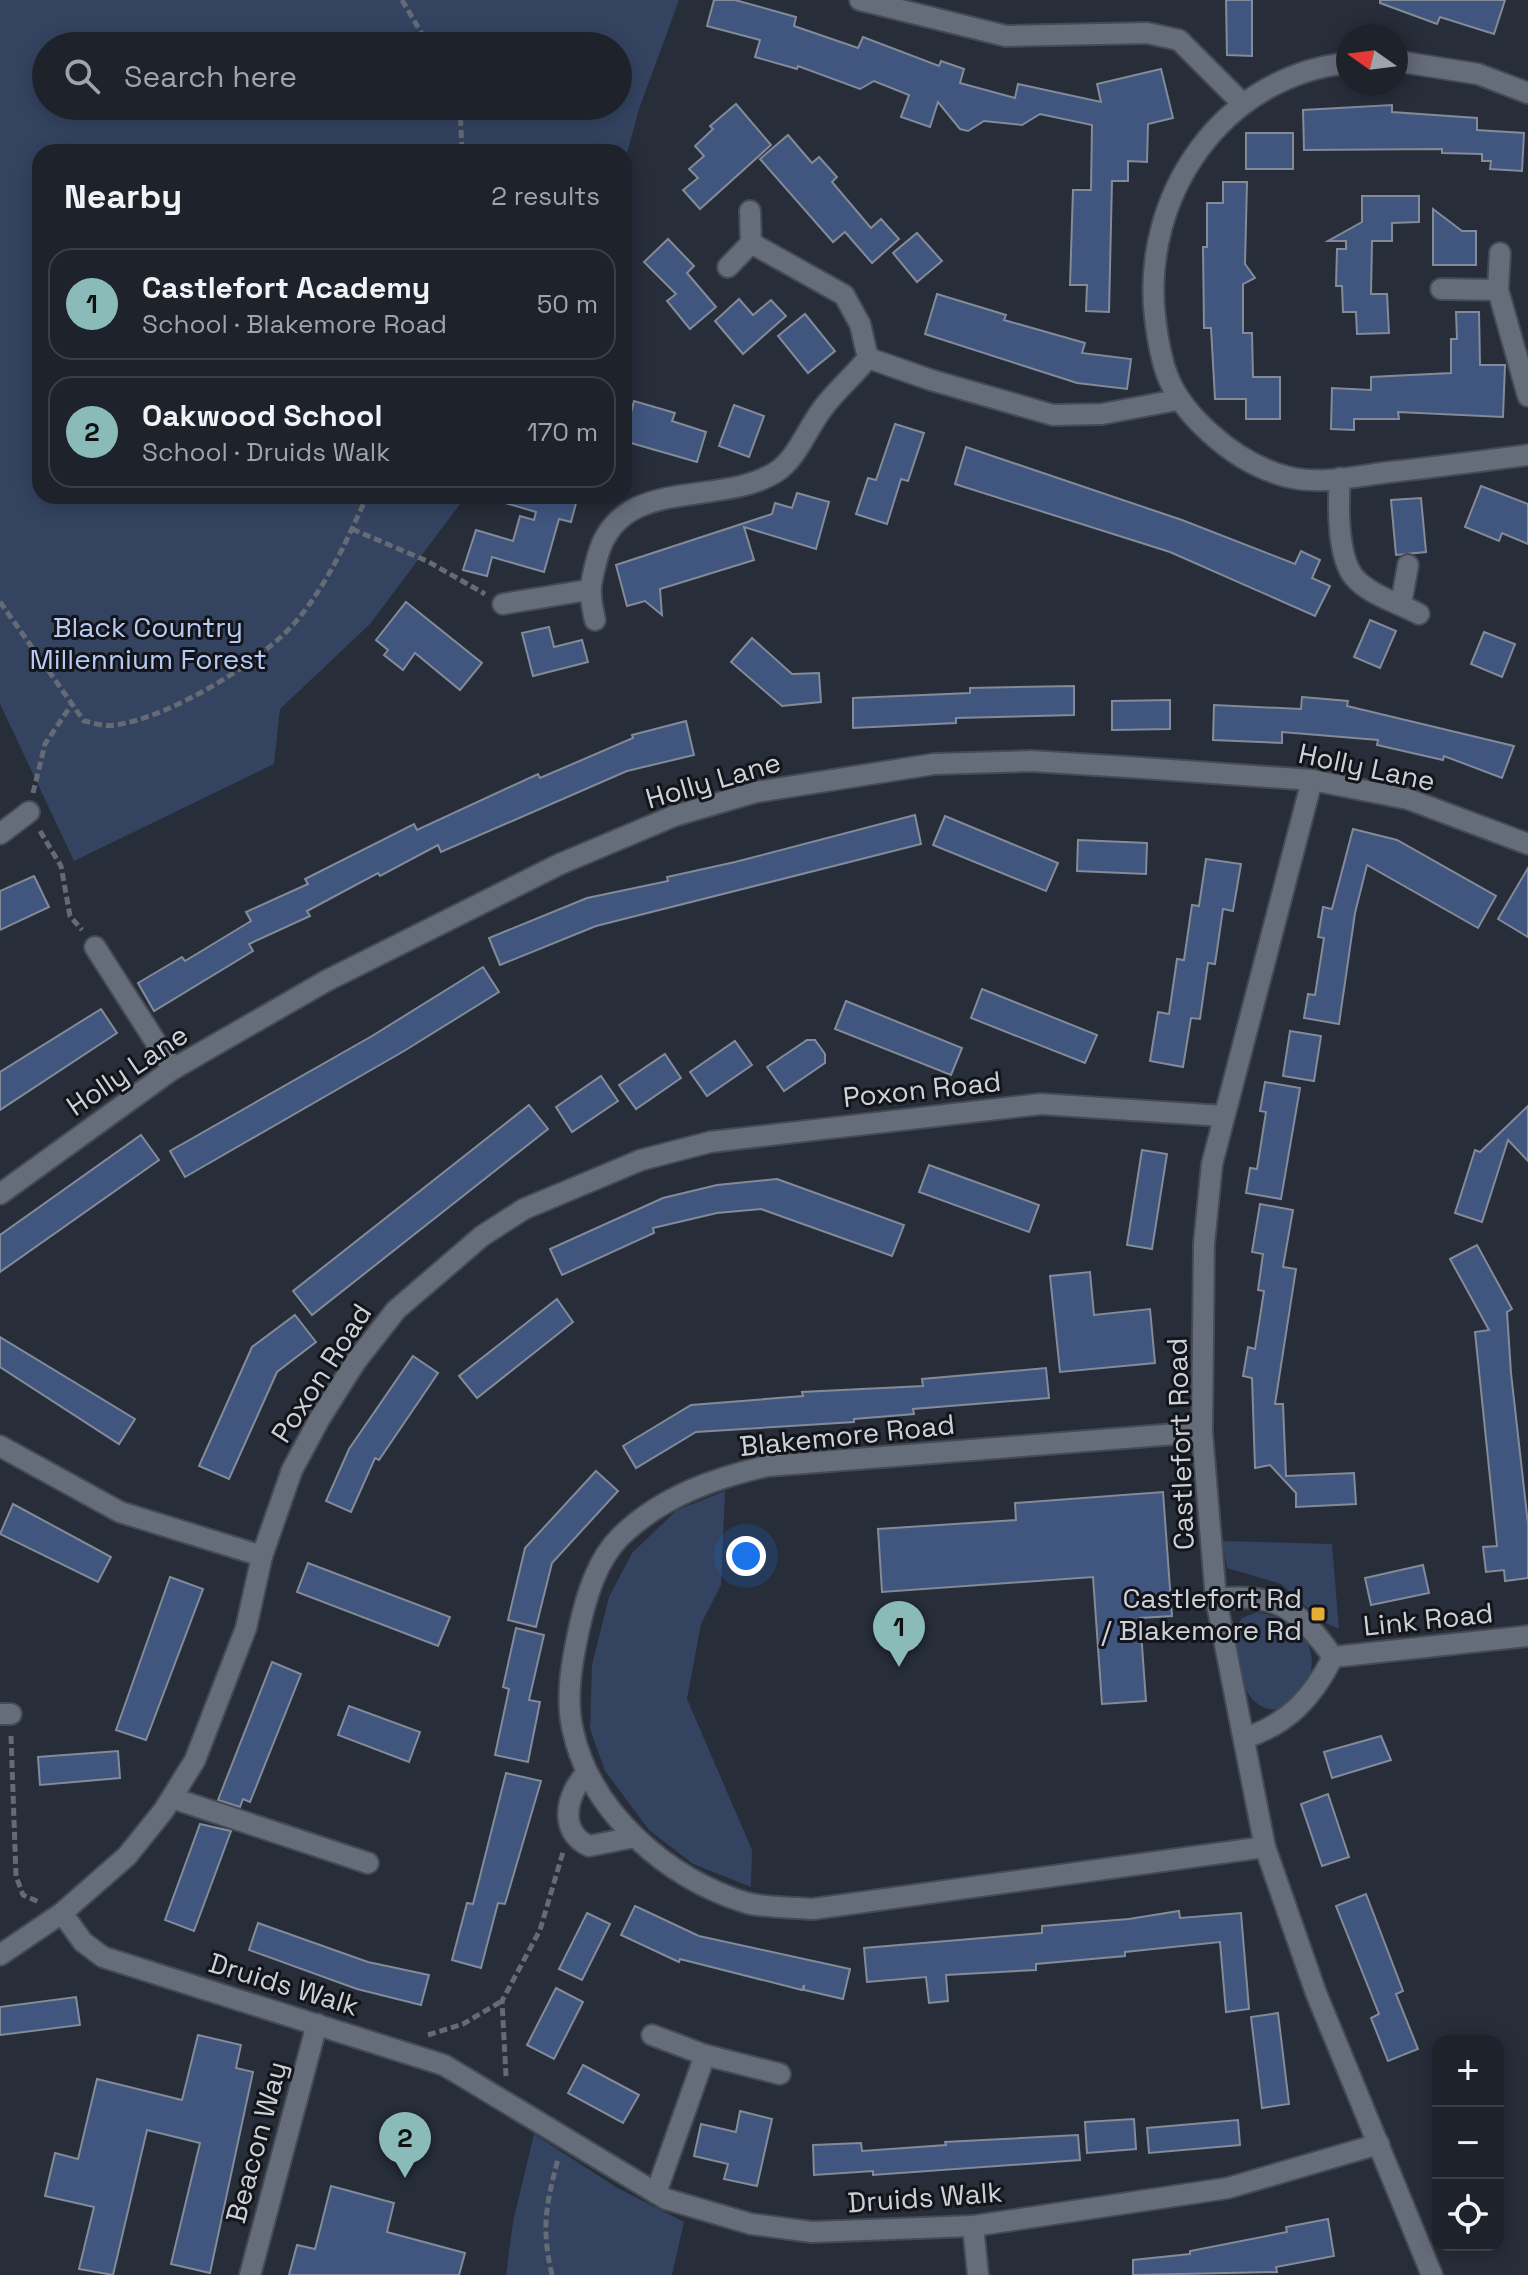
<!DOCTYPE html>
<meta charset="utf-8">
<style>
body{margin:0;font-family:"Space Grotesk",sans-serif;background:#2a2f37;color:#f1f3f6}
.controls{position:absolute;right:24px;bottom:24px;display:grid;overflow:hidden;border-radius:16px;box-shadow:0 4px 20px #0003}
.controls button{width:72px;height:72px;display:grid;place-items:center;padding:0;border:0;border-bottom:2px solid #3b3f47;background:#1d222b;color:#f1f3f6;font:40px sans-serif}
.compass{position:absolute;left:1336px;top:24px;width:72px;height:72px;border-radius:50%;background:#1d222b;box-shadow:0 4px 20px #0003;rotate:284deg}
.you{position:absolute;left:746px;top:1556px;width:28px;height:28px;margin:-20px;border:6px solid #fff;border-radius:50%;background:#1a73e8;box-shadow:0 0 0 12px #1a73e833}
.badge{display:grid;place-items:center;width:52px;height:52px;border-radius:50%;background:#8bbbb9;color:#111;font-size:26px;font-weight:700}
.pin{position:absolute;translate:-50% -66px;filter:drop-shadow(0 2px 4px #0008)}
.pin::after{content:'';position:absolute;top:42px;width:28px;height:24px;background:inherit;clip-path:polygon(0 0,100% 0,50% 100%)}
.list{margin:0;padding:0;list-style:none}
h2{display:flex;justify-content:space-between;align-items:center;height:104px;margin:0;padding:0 32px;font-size:34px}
h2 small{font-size:26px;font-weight:400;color:#a0a4a9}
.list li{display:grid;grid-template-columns:52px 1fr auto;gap:24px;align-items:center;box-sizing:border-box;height:112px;margin:0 16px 16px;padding:0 16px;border:2px solid #3b3f47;border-radius:24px}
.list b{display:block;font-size:30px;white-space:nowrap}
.list p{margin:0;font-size:26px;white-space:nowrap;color:#a0a4a9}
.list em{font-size:26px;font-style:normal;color:#a0a4a9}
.icon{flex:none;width:44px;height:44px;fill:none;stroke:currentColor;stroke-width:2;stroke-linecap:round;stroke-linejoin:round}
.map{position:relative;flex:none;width:1528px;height:2275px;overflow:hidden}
.search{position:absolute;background:#1d222b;box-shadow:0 4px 20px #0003;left:32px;top:32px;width:600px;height:88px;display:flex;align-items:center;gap:20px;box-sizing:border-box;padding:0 28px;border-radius:44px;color:#a0a4a9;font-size:30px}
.panel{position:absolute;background:#1d222b;box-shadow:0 4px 20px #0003;left:32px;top:144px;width:600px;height:360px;border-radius:24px}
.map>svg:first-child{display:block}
.green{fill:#344360;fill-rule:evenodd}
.building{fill:#40567f;stroke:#838a98;stroke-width:2}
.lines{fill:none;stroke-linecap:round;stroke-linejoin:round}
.minor-casing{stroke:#454a54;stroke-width:24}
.path{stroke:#656b75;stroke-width:5;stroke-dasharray:8 4;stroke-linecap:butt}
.minor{stroke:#656c7a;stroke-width:20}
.poi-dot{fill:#e4ae35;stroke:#13151b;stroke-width:3}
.labels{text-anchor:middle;stroke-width:6;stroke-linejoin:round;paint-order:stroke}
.park-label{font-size:28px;fill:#b6cbf4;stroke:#13151b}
.street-label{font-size:28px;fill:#cdd2d9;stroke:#13151b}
.poi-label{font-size:28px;fill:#cdd2d9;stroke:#13151b;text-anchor:end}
</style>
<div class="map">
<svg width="1528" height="2275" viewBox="0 0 1528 2275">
<rect width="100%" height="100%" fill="#272d39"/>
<!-- green -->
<g class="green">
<path d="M0 0H679L639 109 624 164V152H40V496H466L370 624 280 709 274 764 74 861 0 704ZM618 46V106H46V46Z"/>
<path d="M725 1491 721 1585 701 1624 687 1699 752 1850 751 1887 693 1864 649 1830 605 1771 590 1729 592 1665 609 1597 632 1553 677 1510Z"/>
<path d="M1222 1541 1332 1544 1339 1629 1322 1621 1281 1584 1227 1568Z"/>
<path d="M1257 1612C1386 1635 1249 1805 1231 1634L1242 1618Z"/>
<path d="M534 2134 616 2187 684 2222 672 2275H506L513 2222Z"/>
</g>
<!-- building -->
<g class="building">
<path d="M714 0H735L796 17 794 26 858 48 863 37 939 66 941 61 964 69 960 83 1015 98 1018 84 1101 102 1097 84 1161 69 1173 118 1148 124 1147 162 1128 161V181H1112L1109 312 1086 311 1087 285H1070L1073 190H1091L1092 125 1040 114 1022 125 984 121 968 131 960 129 938 102 930 127 901 117 909 95 874 81 860 89 798 66 797 69 755 57 760 40 707 26Z"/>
<path d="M1226 0H1252V56L1227 55Z"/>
<path d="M1380 0H1505L1494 34 1440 17 1437 24 1380 3Z"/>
<path d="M736 104 771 145 700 209 683 190 698 178 689 169 704 156 695 146 713 129 710 126Z"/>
<path d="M1392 105V112L1477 118V130L1524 133 1522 171 1490 169 1491 161H1482V154L1442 153V149L1304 150 1303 110Z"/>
<rect x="1246" y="133" width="47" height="36"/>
<path d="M788 135 812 163 819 157 837 177 832 182 871 228 881 219 899 239 872 263 845 232 833 242 760 159Z"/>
<path d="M1223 182H1247L1245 264 1255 278 1243 284V333H1252L1253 377H1280V419H1246V399H1215L1211 328H1204L1203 247H1207V203H1223Z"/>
<path d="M1362 196H1419V222L1392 223V241H1372L1371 294H1387L1389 333 1357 334 1356 312H1343L1342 286H1336L1337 249H1346V241H1328L1362 222Z"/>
<path d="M1433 209 1462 231H1476V265H1433Z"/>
<path d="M917 233 942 261 917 282 893 253Z"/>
<path d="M668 239 694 266 687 273 716 307 690 329 667 301 676 294 644 262Z"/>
<path d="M937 294 1006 315 1004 320 1085 343 1082 353 1131 359 1127 389 1077 383 925 334Z"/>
<path d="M739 299 753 315 771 300 786 316 743 354 715 321Z"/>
<path d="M1456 312H1479L1480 365H1505L1503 417 1398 412 1399 419H1354V430L1331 429 1332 388 1371 390V377L1451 373V339H1457Z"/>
<path d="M805 314 835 351 808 373 778 336Z"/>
<path d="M634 401 675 413 672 421 706 432 697 462 624 441Z"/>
<path d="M734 405 764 416 749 457 719 446Z"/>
<path d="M895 424 924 433 908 481 901 479 887 524 856 514 868 478 876 480Z"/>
<path d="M966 447 1182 520 1295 564 1301 551 1320 560 1312 578 1330 586 1315 616 1170 552 955 484Z"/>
<path d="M1481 486 1528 504V544L1502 533 1499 541 1465 527Z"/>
<path d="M797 493 829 502 816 549 744 527 754 560 660 589 662 615 645 601 627 606 616 565 772 514 775 503 792 508Z"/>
<path d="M503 496H578L571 522 559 519 544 572 492 557 487 576 463 570 476 530 513 541 520 516 534 520 536 512 502 502Z"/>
<path d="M1421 498 1426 552 1396 555 1391 500Z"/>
<path d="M406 602 482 663 460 690 415 653 403 670 384 655 388 650 376 640Z"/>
<path d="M1370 620 1396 631 1380 668 1354 657Z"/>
<path d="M549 627 554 647 582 640 588 662 533 676 522 633Z"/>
<path d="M1484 632 1515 644 1502 677 1471 664Z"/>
<path d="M752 638 792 674 819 673 821 702 782 706 731 662Z"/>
<path d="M1074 686V715L956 718V723L853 728V698L970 693V688Z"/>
<path d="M1302 697 1348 701 1347 706 1514 746 1502 778 1444 756 1443 760 1377 745 1378 740 1282 732V743L1213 740 1214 705 1301 709Z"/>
<path d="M1170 700V729L1112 730V701Z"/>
<path d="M686 721 694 755 627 771 441 852 438 845 380 876 378 873 307 911 310 916 249 944 253 951 154 1011 138 983 182 957 185 961 251 921 246 912 308 884 305 879 414 824 417 830 538 774 540 778 633 738 632 735Z"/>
<path d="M915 815 921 844 596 926 500 965 489 938 587 898 668 881 667 877 735 862Z"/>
<path d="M945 816 1058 863 1046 891 933 845Z"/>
<path d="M1353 829 1397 840 1496 896 1478 928 1367 865 1355 913 1339 1024 1304 1018 1308 994 1315 995 1324 938 1318 937 1323 907 1332 909Z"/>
<path d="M1078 840 1147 843 1146 874 1077 871Z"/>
<path d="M1206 859 1241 864 1233 911 1223 909 1215 964 1208 963 1200 1019 1191 1018 1183 1067 1150 1061 1158 1012 1169 1014 1177 959 1184 960 1192 905 1199 906Z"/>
<path d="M1528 868V937L1498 919Z"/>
<path d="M34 876 49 907 0 930V891Z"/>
<path d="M483 967 499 992 404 1051 185 1177 170 1151 372 1036Z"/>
<path d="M982 989 1097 1035 1085 1063 971 1018Z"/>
<path d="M846 1001 962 1048 951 1075 835 1029Z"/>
<path d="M101 1009 117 1033 0 1110V1072Z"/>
<path d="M1290 1031 1321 1036 1314 1081 1283 1076Z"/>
<path d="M807 1040H815L825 1054V1063L784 1091 767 1067Z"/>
<path d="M735 1041 752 1065 707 1096 690 1072Z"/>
<path d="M665 1054 681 1078 636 1109 619 1085Z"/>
<path d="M601 1076 618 1101 572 1132 556 1107Z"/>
<path d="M1265 1082 1300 1088 1281 1199 1246 1193 1250 1168 1257 1169 1266 1112 1260 1111Z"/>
<path d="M529 1105 548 1129 312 1315 293 1291Z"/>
<path d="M1528 1106V1161L1508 1140 1482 1222 1455 1213 1475 1150 1480 1152Z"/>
<path d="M141 1135 159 1160 0 1272V1235Z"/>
<path d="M1142 1150 1167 1154 1152 1249 1127 1245Z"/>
<path d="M929 1165 1039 1205 1029 1232 919 1192Z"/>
<path d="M777 1179 904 1225 892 1256 761 1209 717 1213 653 1228 654 1233 562 1275 550 1249 663 1198 717 1185Z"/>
<path d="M1260 1204 1293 1210 1283 1267 1296 1269 1275 1404H1283L1286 1476 1354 1473 1356 1504 1296 1507V1493L1270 1465 1255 1468 1252 1378 1243 1376 1248 1347 1255 1349 1264 1291 1258 1290 1263 1254 1252 1252Z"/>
<path d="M1477 1245 1512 1309 1507 1312 1511 1373 1528 1524V1578L1505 1581 1504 1570 1486 1572 1483 1547 1497 1546 1475 1332 1489 1330 1450 1259Z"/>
<path d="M1090 1272 1094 1315 1150 1309 1155 1363 1060 1372 1050 1276Z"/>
<path d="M557 1299 573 1322 477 1398 459 1376Z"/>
<path d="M295 1315 316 1342 277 1372 229 1479 199 1466 252 1347Z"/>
<path d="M0 1337 135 1419 119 1444 0 1367Z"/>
<path d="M413 1356 438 1373 379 1460 375 1458 351 1512 326 1501 349 1449Z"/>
<path d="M1046 1368 1049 1398 913 1409 914 1414 854 1419V1422L696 1432 636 1468 623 1446 691 1405 803 1396 802 1392 923 1386 922 1379Z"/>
<path d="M596 1471 618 1491 552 1563 536 1627 508 1620 525 1548Z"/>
<path d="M1163 1492 1172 1616 1140 1618 1146 1701 1102 1704 1093 1577 882 1592 878 1529 1016 1520 1015 1503Z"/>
<path d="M13 1504 111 1557 98 1582 0 1534Z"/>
<path d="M308 1563 450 1617 438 1646 297 1592Z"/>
<path d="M1423 1565 1429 1593 1371 1605 1365 1578Z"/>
<path d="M170 1577 203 1589 146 1740 116 1730Z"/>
<path d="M516 1628 544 1635 529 1700 540 1702 528 1762 495 1755 509 1689 503 1687Z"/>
<path d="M272 1662 301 1674 250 1802 243 1799 240 1807 218 1800Z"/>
<path d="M349 1706 420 1732 409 1762 338 1735Z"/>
<path d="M1381 1736 1391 1760 1332 1778 1324 1752Z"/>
<path d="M118 1751 120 1778 40 1785 38 1757Z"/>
<path d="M506 1773 541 1781 505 1904 498 1903 481 1968 452 1960 467 1903 473 1904Z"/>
<path d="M1328 1794 1349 1857 1322 1866 1301 1804Z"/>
<path d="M200 1824 231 1831 194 1931 165 1920Z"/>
<path d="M1366 1894 1403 1991 1396 1994 1418 2049 1388 2061 1371 2018 1379 2014 1336 1906Z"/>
<path d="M635 1906 699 1936 850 1969 843 1999 804 1990V1985L802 1990 680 1959 679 1962 621 1935Z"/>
<path d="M1179 1911 1180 1918 1241 1913 1249 2009 1226 2012 1220 1942 1125 1952V1956L1036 1964V1970L946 1975 948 2001 929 2003 926 1977 867 1982 864 1948 1042 1933V1926L1129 1919Z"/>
<path d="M587 1913 610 1924 582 1980 559 1969Z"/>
<path d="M258 1923 368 1962 429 1975 421 2005 357 1989 249 1950Z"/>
<path d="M556 1988 583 2002 554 2059 527 2045Z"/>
<path d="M76 1997 80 2025 0 2035V2007Z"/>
<path d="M1278 2013 1289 2104 1262 2108 1251 2017Z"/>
<path d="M198 2035 241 2045 236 2068 253 2072 210 2273 171 2264 200 2143 147 2130 113 2275 79 2269 94 2207 45 2196 55 2153 78 2159 97 2079 182 2100Z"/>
<path d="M583 2065 639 2095 623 2123 568 2093Z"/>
<path d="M740 2111 772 2119 757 2186 724 2179 728 2164 694 2156 701 2124 736 2132Z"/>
<path d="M1134 2119 1136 2149 1087 2153 1085 2122Z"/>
<path d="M1238 2120 1240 2145 1149 2153 1147 2128Z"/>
<path d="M1078 2135 1080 2160 873 2175V2171L814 2175 813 2145 861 2143 862 2151 946 2145 945 2142Z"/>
<path d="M331 2186 394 2203 387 2232 465 2253 459 2275H289L297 2245 315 2249Z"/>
<path d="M1328 2219 1334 2256 1276 2267 1277 2272 1133 2275V2260L1190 2254V2251L1287 2232 1286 2227Z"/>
</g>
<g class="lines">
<defs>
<g id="minor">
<path d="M860 0 1006 36 1147 33 1179 40 1242 103"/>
<path d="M1396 61 1478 74 1528 93"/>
<path d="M1348 63C1222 76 1141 196 1155 317 1161 370 1170 397 1210 433 1233 454 1257 469 1288 477 1321 485 1357 476 1390 472 1436 467 1482 461 1528 455"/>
<path d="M751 243 844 295 860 324 868 358 931 380 1053 415 1102 414 1177 400"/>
<path d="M1500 253 1498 290 1528 396"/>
<path d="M728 267 751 243 750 211"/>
<path d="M1441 289 1498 290"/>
<path d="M1340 478C1338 504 1337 556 1354 577 1369 595 1399 603 1419 614"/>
<path d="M503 604 588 590"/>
<path d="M1401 604 1408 565"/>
<path d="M595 620C588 590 590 585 598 555 621 474 720 508 776 472 799 457 809 423 827 403 840 387 855 374 868 358"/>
<path d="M1312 780 1212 1164 1204 1244 1202 1432 1216 1599 1265 1847 1316 1993 1432 2275"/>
<path d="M0 834 29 812"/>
<path d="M95 947 173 1069"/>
<path d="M0 1194 173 1069 326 981 560 864 674 816 756 792 934 764 1031 761 1128 767 1312 780 1408 799 1528 844"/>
<path d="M1202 1432 767 1466C714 1478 661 1497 621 1536 597 1559 586 1597 579 1629 572 1661 565 1698 573 1731 591 1813 668 1879 747 1903 767 1908 792 1907 813 1909L1265 1847"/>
<path d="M0 1446 120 1512 262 1556"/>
<path d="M1216 1599C1275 1592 1299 1609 1333 1657"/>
<path d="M1333 1657 1528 1636"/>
<path d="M0 1714H11"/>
<path d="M1245 1738C1288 1724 1313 1697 1333 1657"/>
<path d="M586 1774C566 1794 558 1832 589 1846L635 1837"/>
<path d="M172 1798 368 1863"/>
<path d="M62 1913 83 1942 103 1957 444 2065 666 2199 751 2224 812 2232 973 2226 1228 2188 1379 2144"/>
<path d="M0 1955 62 1913 127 1856 164 1810 195 1760 246 1628 262 1556 292 1470 320 1418 356 1361 396 1310 482 1236 524 1209 641 1160 710 1142 1041 1104 1223 1116"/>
<path d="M652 2035 705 2055"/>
<path d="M656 2193 705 2055 780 2074"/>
<path d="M973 2226 978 2275"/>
<path d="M250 2275 317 2024"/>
</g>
</defs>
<!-- minor casing -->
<use href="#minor" class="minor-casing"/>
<!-- path -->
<g class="path">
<path d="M402 0 429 46"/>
<path d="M460 106 462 152"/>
<path d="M352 529 427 561 485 594"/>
<path d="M0 602 84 721C94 723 105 727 115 725 169 718 264 661 298 619 328 583 348 538 367 496"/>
<path d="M33 793 45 744 72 704"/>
<path d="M40 831 61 866 70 916 82 930"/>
<path d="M11 1736 16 1876 23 1895 39 1902"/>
<path d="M428 2035 463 2024 502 2001"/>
<path d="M506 2076 502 2001 540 1930 563 1852"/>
<path d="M552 2275C541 2228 546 2205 558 2159"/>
</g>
<!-- minor -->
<use href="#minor" class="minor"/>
</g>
<!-- markers -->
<rect class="poi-dot" x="1310" y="1606" width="16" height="16" rx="4"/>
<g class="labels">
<!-- park labels -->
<g class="park-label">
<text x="148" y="637">Black Country<tspan x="148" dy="32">Millennium Forest</tspan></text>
</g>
<!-- street labels -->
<g class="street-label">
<text transform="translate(1367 767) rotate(12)" y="10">Holly Lane</text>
<text transform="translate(713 780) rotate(-16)" y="10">Holly Lane</text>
<text transform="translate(127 1070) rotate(-34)" y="10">Holly Lane</text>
<text transform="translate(922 1089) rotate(-6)" y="10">Poxon Road</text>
<text transform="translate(321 1373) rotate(-57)" y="10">Poxon Road</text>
<text transform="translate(847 1435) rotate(-6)" y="10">Blakemore Road</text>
<text transform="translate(1180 1444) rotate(-92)" y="10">Castlefort Road</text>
<text transform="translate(1428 1619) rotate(-6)" y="10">Link Road</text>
<text transform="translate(284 1984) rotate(17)" y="10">Druids Walk</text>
<text transform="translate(256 2142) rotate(-75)" y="10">Beacon Way</text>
<text transform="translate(925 2197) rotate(-4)" y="10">Druids Walk</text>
</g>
<!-- poi labels -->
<g class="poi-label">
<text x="1302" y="1608">Castlefort Rd<tspan x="1302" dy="32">/ Blakemore Rd</tspan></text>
</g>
</g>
</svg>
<div class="controls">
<button>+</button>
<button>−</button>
<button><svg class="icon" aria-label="locate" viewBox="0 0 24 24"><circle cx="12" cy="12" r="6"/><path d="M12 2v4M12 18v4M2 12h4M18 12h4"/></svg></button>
</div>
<svg class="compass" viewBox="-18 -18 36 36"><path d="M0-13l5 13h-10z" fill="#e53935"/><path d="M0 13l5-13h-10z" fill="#a0a4a9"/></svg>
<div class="you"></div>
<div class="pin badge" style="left:899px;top:1667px">1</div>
<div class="pin badge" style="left:405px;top:2178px">2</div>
<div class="search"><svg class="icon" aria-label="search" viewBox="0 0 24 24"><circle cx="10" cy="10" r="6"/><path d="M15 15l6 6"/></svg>Search here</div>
<section class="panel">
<h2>Nearby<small>2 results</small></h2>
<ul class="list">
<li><span class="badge">1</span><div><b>Castlefort Academy</b><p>School · Blakemore Road</p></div><em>50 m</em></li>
<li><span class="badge">2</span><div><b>Oakwood School</b><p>School · Druids Walk</p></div><em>170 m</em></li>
</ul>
</section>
</div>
